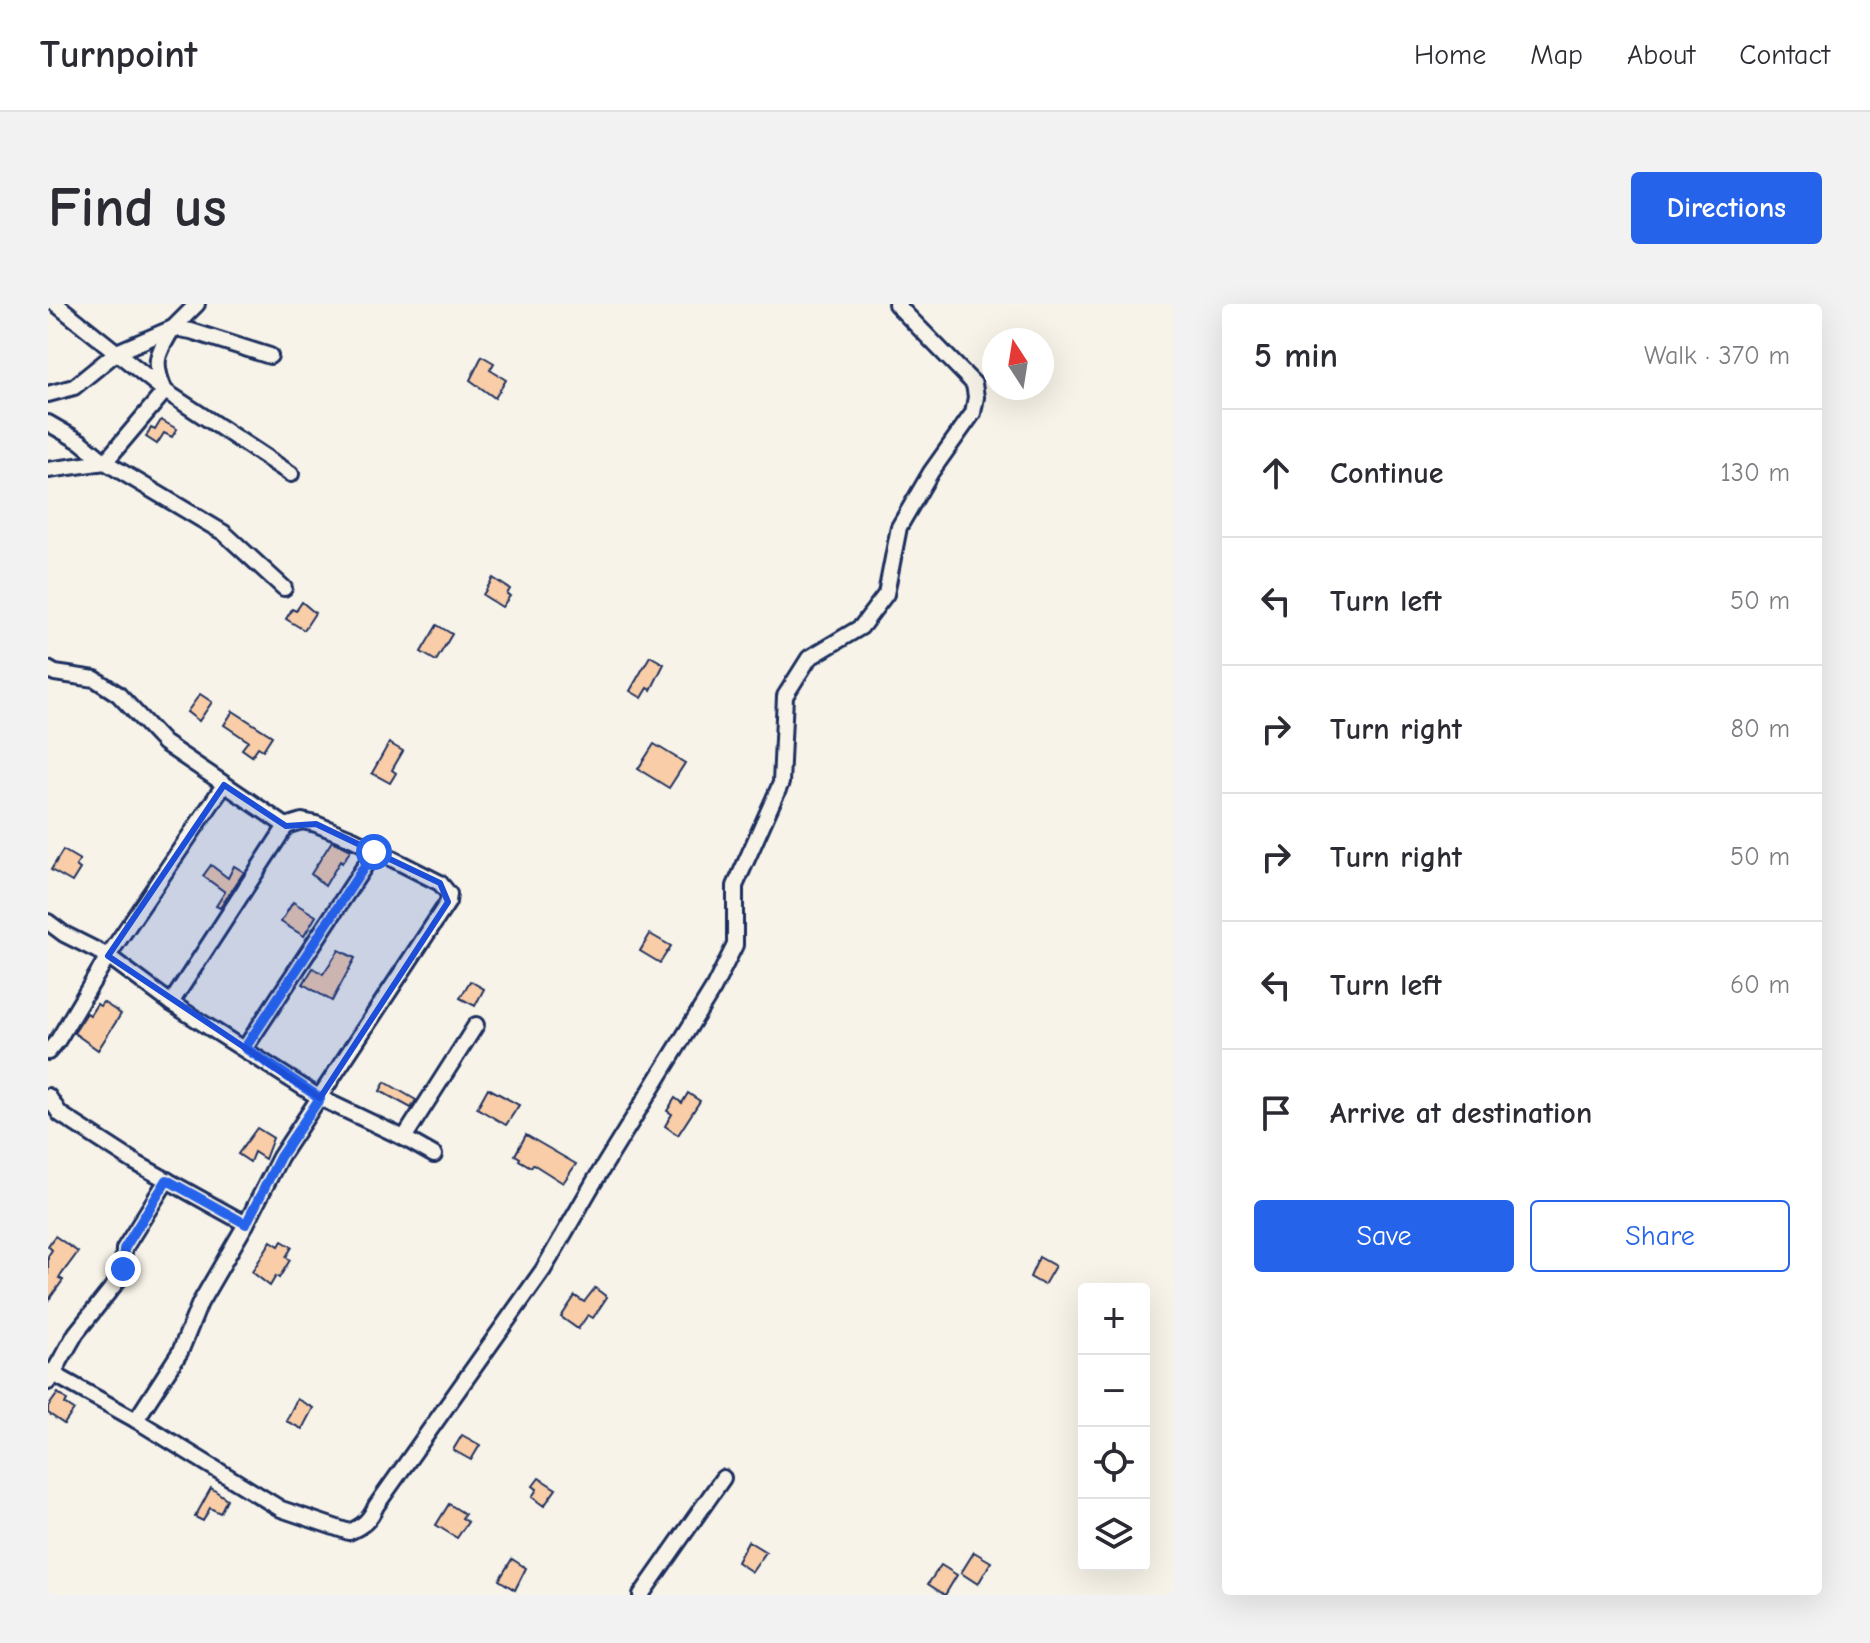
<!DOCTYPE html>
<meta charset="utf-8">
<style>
body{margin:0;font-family:"Comic Neue",sans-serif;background:#f2f2f3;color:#2b2b33}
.controls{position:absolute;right:24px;bottom:24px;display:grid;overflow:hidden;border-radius:8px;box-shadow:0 8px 32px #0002}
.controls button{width:72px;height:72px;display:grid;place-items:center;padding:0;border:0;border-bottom:2px solid #e1e1e2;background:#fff;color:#2b2b33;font:40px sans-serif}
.compass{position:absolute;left:934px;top:24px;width:72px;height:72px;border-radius:50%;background:#fff;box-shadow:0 8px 32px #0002;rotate:348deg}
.stop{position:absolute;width:24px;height:24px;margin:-18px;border:6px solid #2563eb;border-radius:50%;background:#fff}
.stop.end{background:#2563eb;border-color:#fff;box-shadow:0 2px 8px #0008}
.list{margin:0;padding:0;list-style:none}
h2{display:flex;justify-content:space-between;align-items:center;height:104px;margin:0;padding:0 32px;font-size:34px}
h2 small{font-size:26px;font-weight:400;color:#7c7c81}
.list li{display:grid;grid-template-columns:52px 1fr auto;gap:24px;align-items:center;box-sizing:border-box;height:128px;padding:0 32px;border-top:2px solid #e1e1e2}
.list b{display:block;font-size:30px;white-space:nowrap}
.list em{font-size:26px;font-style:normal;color:#7c7c81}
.actions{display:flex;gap:16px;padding:24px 32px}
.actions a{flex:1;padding:18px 0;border:2px solid #2563eb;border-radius:8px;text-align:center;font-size:28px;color:#2563eb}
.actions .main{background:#2563eb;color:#fff}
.icon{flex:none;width:44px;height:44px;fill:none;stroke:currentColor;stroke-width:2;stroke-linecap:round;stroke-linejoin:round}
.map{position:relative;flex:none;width:1126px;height:1291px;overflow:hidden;border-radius:8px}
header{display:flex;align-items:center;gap:48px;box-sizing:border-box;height:112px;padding:0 40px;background:#fff;border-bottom:2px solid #e1e1e2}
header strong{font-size:38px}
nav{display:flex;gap:44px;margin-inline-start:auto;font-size:28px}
.intro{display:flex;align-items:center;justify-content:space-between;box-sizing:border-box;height:192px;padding:0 48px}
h1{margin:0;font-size:56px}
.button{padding:20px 36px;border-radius:8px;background:#2563eb;color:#fff;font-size:28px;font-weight:700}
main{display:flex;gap:48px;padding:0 48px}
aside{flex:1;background:#fff;border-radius:8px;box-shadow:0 8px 32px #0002}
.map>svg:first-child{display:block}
.building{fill:#f8cda7;stroke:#1b2f5e;stroke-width:2}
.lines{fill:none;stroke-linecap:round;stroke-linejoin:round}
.street-casing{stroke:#1b2f5e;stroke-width:20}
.street{stroke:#f7f3e8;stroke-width:14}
.route{stroke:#2563eb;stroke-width:10}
.marked{fill:#1d4ed8;fill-opacity:0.2;stroke:#1d4ed8;stroke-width:6;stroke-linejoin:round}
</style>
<header>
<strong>Turnpoint</strong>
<nav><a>Home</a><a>Map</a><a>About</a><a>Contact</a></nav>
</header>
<div class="intro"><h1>Find us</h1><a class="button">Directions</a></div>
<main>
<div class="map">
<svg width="1126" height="1291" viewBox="0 0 1126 1291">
<rect width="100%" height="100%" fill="#f7f3e8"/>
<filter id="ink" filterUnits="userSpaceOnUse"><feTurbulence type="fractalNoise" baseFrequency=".0125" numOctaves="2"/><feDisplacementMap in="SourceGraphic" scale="16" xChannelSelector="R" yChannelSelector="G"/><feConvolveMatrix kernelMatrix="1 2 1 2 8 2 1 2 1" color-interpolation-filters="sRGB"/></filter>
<g filter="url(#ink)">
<!-- building -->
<g class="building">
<path d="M434 52 446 59 442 66 458 76 447 94 422 76Z"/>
<path d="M113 116 129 125 124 133 116 129 109 140 98 133 103 124 107 126Z"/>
<path d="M445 274 462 285 459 290 462 292 454 303 435 291Z"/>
<path d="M254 298 267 309 256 326 238 315 244 305 248 307Z"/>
<path d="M389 321 404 330 388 357 373 348Z"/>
<path d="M602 352 616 360 603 386 600 384 594 394 582 387Z"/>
<path d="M152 390 164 398 151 417 139 408Z"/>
<path d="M185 407 224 432 215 446 210 443 204 452 194 445 200 437 176 421Z"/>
<path d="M341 439 355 447 344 466 348 469 342 479 324 469Z"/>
<path d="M606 440 637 459 621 484 590 465Z"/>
<path d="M284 537 303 546 294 559 292 557 277 582 263 570Z"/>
<path d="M15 546 32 556 28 562 32 565 24 578 3 566Z"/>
<path d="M163 561 180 574 186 562 196 568 172 604 168 602 177 588 155 572Z"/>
<path d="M245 598 268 612 256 632 233 618Z"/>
<path d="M602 630 623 642 612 659 592 647Z"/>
<path d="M291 646 307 654 284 697 255 680 265 664 275 670Z"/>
<path d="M422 677 436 685 427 702 412 694Z"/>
<path d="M55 698 73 710 50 746 26 729 39 709 42 711 49 700 52 702Z"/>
<path d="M337 778 368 796 363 804 332 787Z"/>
<path d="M440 784 471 801 458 821 429 804Z"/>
<path d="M640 789 652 797 630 831 617 822 624 810 619 807 627 794 634 799Z"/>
<path d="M209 824 225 834 217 855 206 848 202 858 190 850Z"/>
<path d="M478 831 528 860 515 879 485 860 483 863 471 856 472 854 467 851Z"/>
<path d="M7 932 30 948 11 974 15 976 0 997V952L4 946 0 942Z"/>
<path d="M223 937 231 942 234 937 244 943 238 953 242 956 231 974 228 972 222 982 204 968Z"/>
<path d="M991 953 1007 962 996 981 982 973Z"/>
<path d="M547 984 559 993 545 1014 540 1011 530 1025 513 1013 527 992 536 998Z"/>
<path d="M10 1089 19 1096 17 1100 26 1106 16 1120 0 1109V1103Z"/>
<path d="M249 1095 265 1104 254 1125 238 1117Z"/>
<path d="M414 1131 432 1141 423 1156 405 1146Z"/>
<path d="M491 1174 508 1185 496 1202 484 1193 489 1185 485 1182Z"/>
<path d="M163 1184 179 1195 172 1209 162 1204 155 1217 147 1213Z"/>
<path d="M401 1200 417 1210 414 1214 420 1218 409 1234 388 1221Z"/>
<path d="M700 1237 718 1248 704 1268 689 1258Z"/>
<path d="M926 1248 943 1258 930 1280 913 1269Z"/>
<path d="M464 1255 478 1264 467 1286 451 1276Z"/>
<path d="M893 1261 909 1271 897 1291 880 1280Z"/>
</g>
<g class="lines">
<defs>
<g id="street">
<path d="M8 0 117 87 243 170"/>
<path d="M0 90 26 83 69 48 125 24 149 0"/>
<path d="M0 119 33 138 57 158 117 87C104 58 109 50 125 24L143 27 222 52"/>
<path d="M0 166 57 158 176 229 236 284"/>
<path d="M0 365 7 369 47 375 70 390 116 439 238 522 254 517 268 520 305 535 392 579 401 590 400 598 232 853 198 920"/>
<path d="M0 618 16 630 60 652 123 699 272 794 356 834 386 851"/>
<path d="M123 699 238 522"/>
<path d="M197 744 326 548"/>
<path d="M0 748 10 736 60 652 176 481"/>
<path d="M0 792 12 810 88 859 198 920 152 999 132 1048 88 1116"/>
<path d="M356 834 428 721"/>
<path d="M0 1067 88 1116 233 1205 301 1228C315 1222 322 1216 328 1202L495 966 546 878 665 685 687 641V582L733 479 737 392 761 354 813 323 838 290 851 223 883 168 925 109 928 93 926 80 848 0"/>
<path d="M0 1078 28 1029 71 975 75 965 76 945 119 876"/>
<path d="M593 1291 675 1174"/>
</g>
</defs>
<!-- street casing -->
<use href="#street" class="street-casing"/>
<!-- street -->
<use href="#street" class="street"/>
</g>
</g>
<g class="lines" filter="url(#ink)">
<!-- route -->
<path class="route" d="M75 965 76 945 119 876 198 920 232 853 272 794 197 744 326 548"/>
</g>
<!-- marked area -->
<path class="marked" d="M176 481 238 522 268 520 392 579 400 598 272 794 60 652Z"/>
</svg>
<div class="controls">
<button>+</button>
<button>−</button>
<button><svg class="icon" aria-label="locate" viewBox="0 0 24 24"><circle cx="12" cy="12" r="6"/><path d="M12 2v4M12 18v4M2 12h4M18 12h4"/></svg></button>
<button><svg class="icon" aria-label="layers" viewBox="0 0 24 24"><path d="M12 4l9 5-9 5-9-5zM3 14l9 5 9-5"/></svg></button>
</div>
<svg class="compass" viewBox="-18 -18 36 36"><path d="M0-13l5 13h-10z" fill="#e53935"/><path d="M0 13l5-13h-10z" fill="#7c7c81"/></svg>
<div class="stop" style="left:326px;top:548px"></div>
<div class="stop end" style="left:75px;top:965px"></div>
</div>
<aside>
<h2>5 min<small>Walk · 370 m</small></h2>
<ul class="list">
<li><svg class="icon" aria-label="ahead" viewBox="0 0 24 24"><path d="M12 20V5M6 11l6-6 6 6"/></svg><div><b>Continue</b></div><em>130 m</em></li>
<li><svg class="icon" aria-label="left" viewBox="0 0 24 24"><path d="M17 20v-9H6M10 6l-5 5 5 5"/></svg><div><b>Turn left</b></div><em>50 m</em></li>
<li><svg class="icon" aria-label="right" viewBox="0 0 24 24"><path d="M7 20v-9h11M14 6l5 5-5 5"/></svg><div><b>Turn right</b></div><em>80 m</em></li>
<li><svg class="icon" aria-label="right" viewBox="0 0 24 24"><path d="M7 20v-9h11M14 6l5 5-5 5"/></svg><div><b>Turn right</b></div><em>50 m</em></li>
<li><svg class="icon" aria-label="left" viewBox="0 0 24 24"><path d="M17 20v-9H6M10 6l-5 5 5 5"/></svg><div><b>Turn left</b></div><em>60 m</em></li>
<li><svg class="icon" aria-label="arrive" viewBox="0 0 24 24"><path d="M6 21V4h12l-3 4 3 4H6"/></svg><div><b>Arrive at destination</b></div></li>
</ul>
<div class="actions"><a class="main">Save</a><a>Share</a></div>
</aside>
</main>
